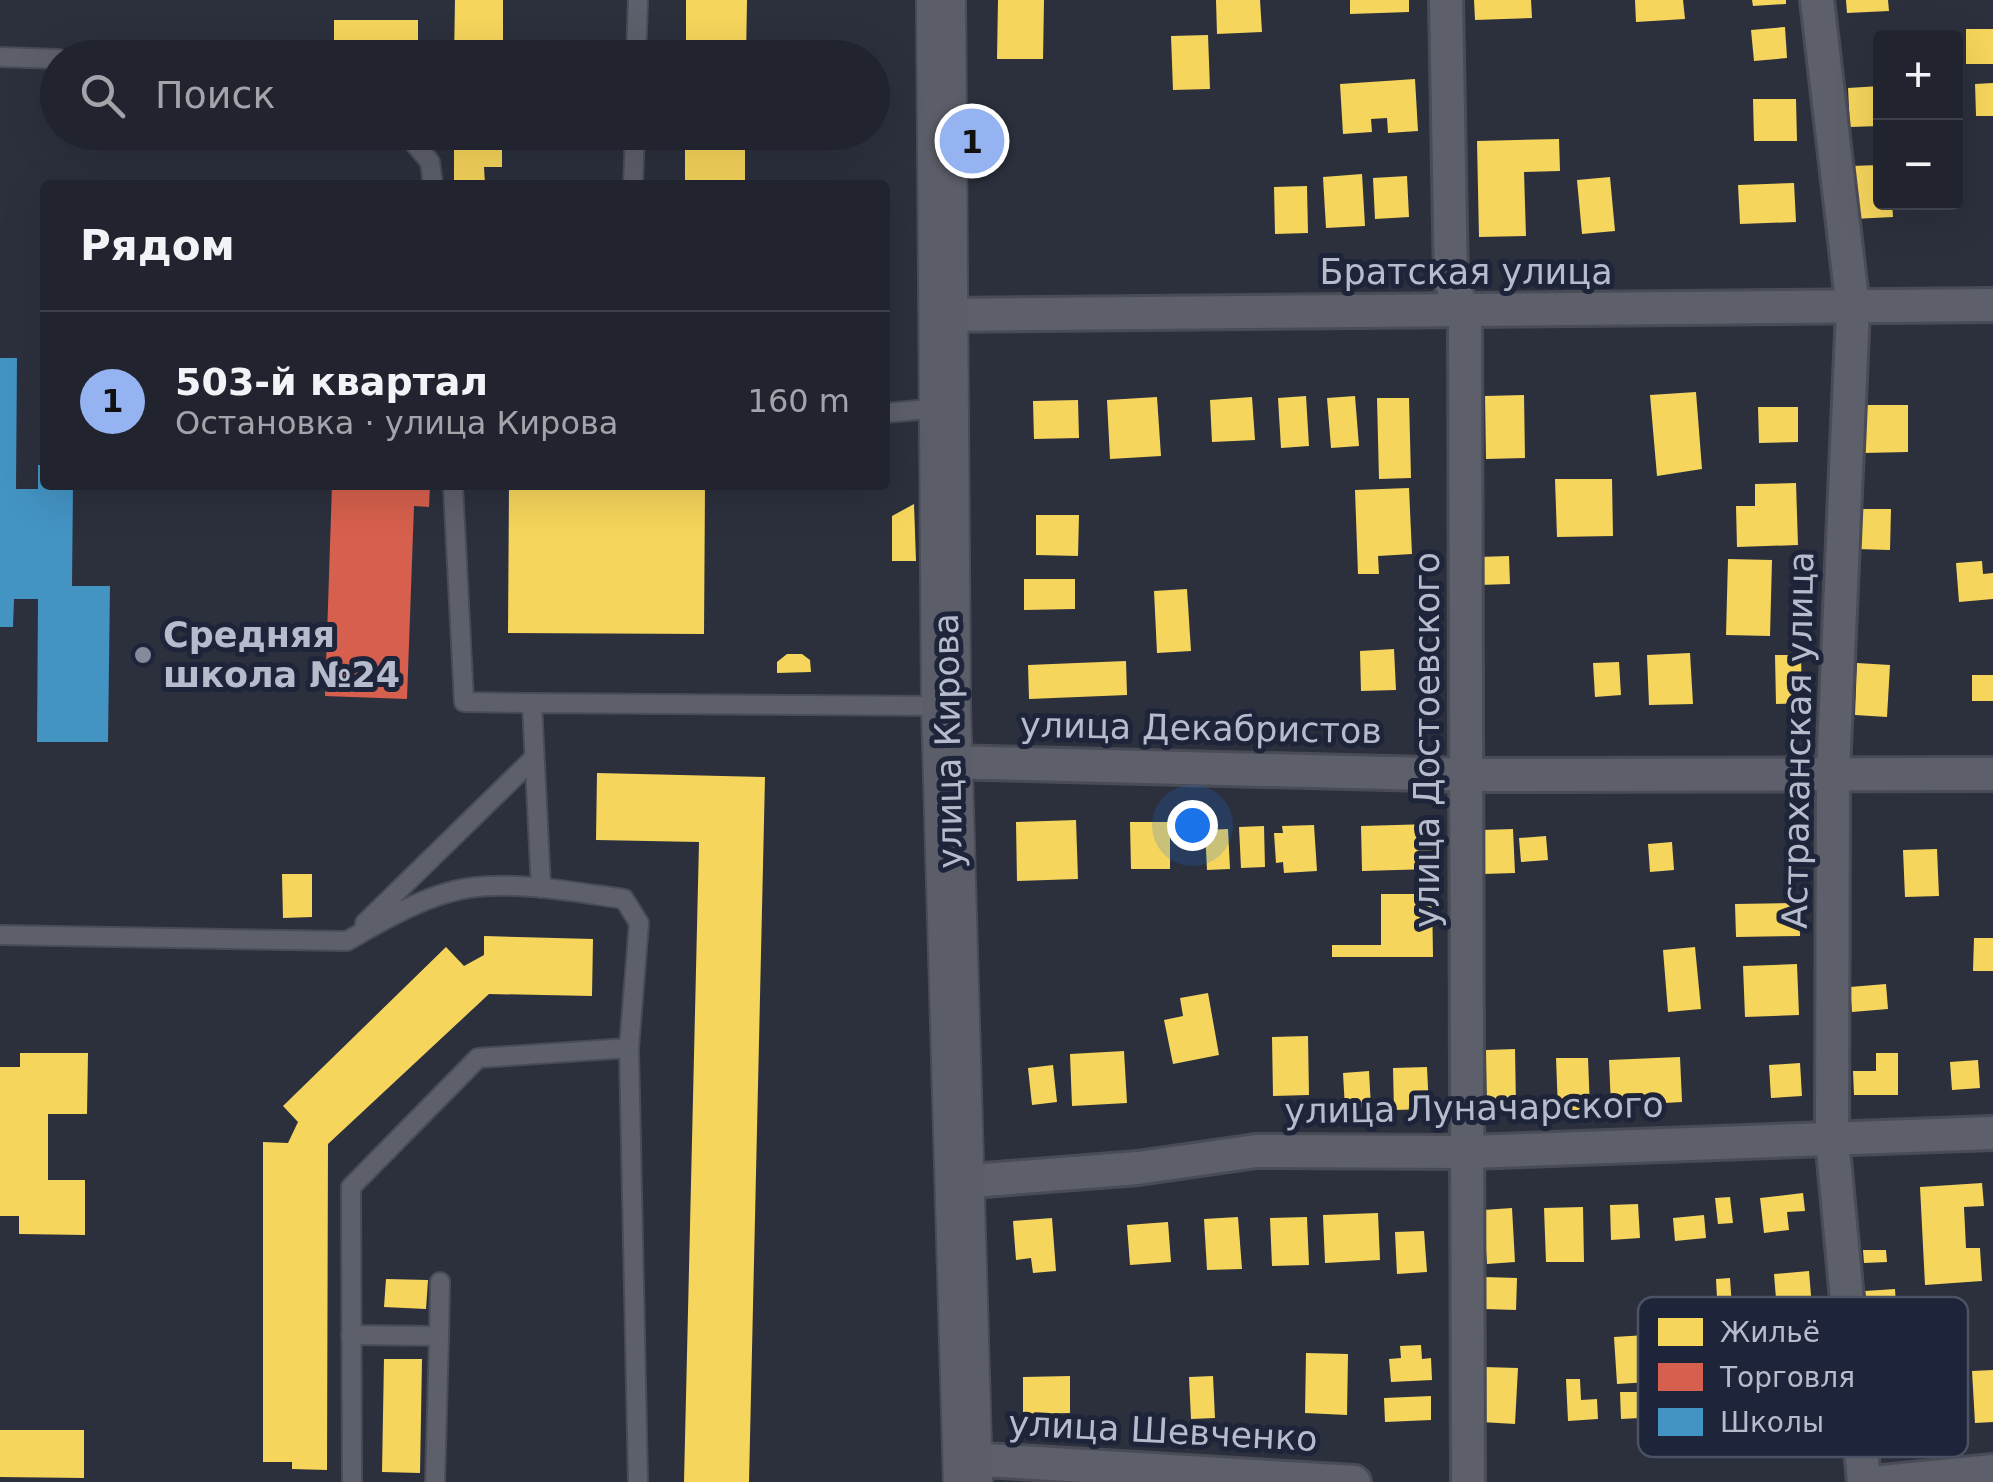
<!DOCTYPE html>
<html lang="ru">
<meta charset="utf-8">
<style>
body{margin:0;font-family:"DejaVu Sans",sans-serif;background:#292c36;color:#f1f3f6}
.controls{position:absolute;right:30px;top:30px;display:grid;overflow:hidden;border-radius:10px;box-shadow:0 10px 40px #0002}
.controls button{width:90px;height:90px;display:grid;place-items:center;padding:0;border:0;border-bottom:2px solid #3e414a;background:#21242e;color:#f1f3f6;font:50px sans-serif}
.you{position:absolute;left:1192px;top:825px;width:35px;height:35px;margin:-25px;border:8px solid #fff;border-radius:50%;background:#1a73e8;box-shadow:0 0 0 15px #1a73e833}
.badge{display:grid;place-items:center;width:65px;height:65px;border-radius:50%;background:#95b2f1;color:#111;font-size:32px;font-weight:700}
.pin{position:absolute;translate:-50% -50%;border:5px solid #fff;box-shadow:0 2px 10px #0006}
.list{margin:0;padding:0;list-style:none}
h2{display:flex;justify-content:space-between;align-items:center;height:130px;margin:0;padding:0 40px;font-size:42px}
h2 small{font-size:32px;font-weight:400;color:#a2a4aa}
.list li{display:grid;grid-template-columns:65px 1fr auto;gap:30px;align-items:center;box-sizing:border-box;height:180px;padding:0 40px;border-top:2px solid #3e414a}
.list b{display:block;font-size:38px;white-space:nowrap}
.list p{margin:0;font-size:32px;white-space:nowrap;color:#a2a4aa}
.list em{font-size:32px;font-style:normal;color:#a2a4aa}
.icon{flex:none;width:55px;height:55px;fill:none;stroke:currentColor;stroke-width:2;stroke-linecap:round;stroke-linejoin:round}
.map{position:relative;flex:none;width:1993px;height:1482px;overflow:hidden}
.search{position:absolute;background:#21242e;box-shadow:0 10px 40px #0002;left:40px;top:40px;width:850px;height:110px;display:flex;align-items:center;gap:25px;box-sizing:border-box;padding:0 35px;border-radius:55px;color:#a2a4aa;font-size:38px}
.panel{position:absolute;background:#21242e;box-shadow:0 10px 40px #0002;left:40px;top:180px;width:850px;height:310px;border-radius:10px}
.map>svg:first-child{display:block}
.homes{fill:#f6d55c}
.shops{fill:#d6604d}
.schools{fill:#4393c3}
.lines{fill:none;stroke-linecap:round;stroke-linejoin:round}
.service-casing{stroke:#494c56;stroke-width:22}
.minor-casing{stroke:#494c56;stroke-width:38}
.secondary-casing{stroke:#494c56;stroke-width:52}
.service{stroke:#5d606a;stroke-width:18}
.minor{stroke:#5d606a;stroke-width:32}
.secondary{stroke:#5b5e68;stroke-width:48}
.poi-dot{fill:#868b9b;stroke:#1e2439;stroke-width:4}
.labels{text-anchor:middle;stroke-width:10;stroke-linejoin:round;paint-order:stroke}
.street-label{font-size:35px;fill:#b7bccd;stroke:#1e2439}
.poi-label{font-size:35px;font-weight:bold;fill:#b7bccd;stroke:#1e2439;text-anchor:start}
.key{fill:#1e2439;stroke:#4c5265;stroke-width:2.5}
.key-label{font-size:28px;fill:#b7bccd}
</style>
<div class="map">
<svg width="1993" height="1482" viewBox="0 0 1993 1482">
<rect width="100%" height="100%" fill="#2c303d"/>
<!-- homes -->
<g class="homes">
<path d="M455 0H503V58H454Z"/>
<path d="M686 0H747L746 58H686Z"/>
<path d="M998 0H1044L1043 59H997Z"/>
<path d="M1216 0H1260L1262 32 1217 34Z"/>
<path d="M1350 0H1409V12L1350 14Z"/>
<path d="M1474 0H1531L1532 18 1475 20Z"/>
<path d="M1635 0H1683L1685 19 1636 22Z"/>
<path d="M1752 0H1786V4L1753 6Z"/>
<path d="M1846 0H1888L1889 11 1847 13Z"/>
<rect x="334" y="20" width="84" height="33"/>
<path d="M1785 27 1787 58 1754 61 1751 30Z"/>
<rect x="1966" y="29" width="27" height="35"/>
<path d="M1208 35 1210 89 1173 90 1171 36Z"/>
<path d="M1415 79 1418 131 1388 133 1387 118 1371 119 1372 132 1343 134 1340 84Z"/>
<path d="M1993 83V116H1976L1975 84Z"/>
<path d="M1880 86V126L1850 127 1848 88Z"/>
<path d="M1753 99H1796L1797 141H1754Z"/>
<path d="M976 130 977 154 968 155 967 131Z"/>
<path d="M454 132H502V167H484L485 185H454Z"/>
<rect x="685" y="132" width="60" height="53"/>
<path d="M1559 139 1560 171 1524 172 1526 236 1479 237 1477 141Z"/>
<path d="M1880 165V202H1892L1893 217 1853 219 1850 166Z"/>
<path d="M1362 174 1365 226 1326 228 1323 177Z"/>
<path d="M1407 176 1409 217 1375 219 1373 178Z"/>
<path d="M1610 177 1615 231 1582 234 1577 180Z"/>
<path d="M1794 183 1796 222 1740 224 1738 185Z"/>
<path d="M1307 186 1308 233 1275 234 1274 187Z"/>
<path d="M1696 392 1702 469 1657 476 1650 395Z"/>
<path d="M1524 395 1525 458 1486 459 1485 396Z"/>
<path d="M1306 396 1309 446 1281 448 1278 398Z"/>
<path d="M1355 396 1359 446 1331 448 1327 398Z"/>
<path d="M1157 397 1161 456 1110 459 1107 400Z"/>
<path d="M1252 397 1255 440 1212 442 1210 400Z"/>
<path d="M1377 398H1409L1411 478 1379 479Z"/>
<path d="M1078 400 1079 438 1034 439 1033 401Z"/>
<path d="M1862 405H1908V452L1863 453Z"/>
<path d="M1758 407H1798V442L1759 443Z"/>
<path d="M1555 479H1612L1613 536 1557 537Z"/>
<path d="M1796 483 1798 545 1737 547 1736 506H1755V484Z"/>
<path d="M509 485H705L704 634 508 633Z"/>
<path d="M1409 488 1412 554 1378 556 1379 574H1358L1355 490Z"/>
<path d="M914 504 916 561H892V516Z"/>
<path d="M1857 509H1891L1890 550 1856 549Z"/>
<path d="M1036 515H1079L1078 556 1036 555Z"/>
<path d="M1509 556 1510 584 1479 585 1478 557Z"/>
<path d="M1728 559 1772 560 1770 636 1726 635Z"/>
<path d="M1982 561 1983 574 1993 573V599L1959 602 1956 563Z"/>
<path d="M1024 579H1075V609L1024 610Z"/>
<path d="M1187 589 1191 651 1157 653 1154 591Z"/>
<path d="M1394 649 1396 690 1361 691 1360 651Z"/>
<path d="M1690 653 1693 704 1649 705 1647 655Z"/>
<path d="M787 654H802L810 660 811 672 777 673V662Z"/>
<path d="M1775 655H1801L1802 703 1776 704Z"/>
<path d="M1126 661 1127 695 1029 699 1028 665Z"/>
<path d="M1619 662 1621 695 1595 697 1593 663Z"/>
<path d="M1857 663 1890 665 1887 717 1855 715Z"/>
<rect x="1972" y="675" width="21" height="26"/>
<path d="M597 773 765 777 749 1482H684L699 842 596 840Z"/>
<path d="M1076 820 1078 879 1017 881 1016 822Z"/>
<path d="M1130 822H1170V869H1131Z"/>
<path d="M1431 824 1432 869 1362 871 1361 826Z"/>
<path d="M1314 825 1317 871 1284 873 1283 862 1276 863 1274 833H1283L1282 826Z"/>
<path d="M1264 826 1265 867 1241 868 1239 827Z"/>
<path d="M1228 829 1230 869 1207 870 1205 830Z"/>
<path d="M1513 829 1515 873 1483 874 1481 830Z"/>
<path d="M1546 836 1548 860 1521 862 1519 838Z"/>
<path d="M1672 842 1674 870 1650 872 1648 844Z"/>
<path d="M1937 849 1939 896 1905 897 1903 850Z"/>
<path d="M282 874H312V917L283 918Z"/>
<path d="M1381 894H1432L1433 957H1332V945H1381Z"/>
<path d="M1799 903 1800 936 1736 937 1735 904Z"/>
<path d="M484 936 593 939 592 996 489 994 328 1144 327 1470 292 1469V1462H263V1142L288 1143 298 1122 283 1106 446 947 464 966 484 955Z"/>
<path d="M1974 938H1993V971H1973Z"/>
<path d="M1695 947 1701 1009 1668 1012 1663 950Z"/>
<path d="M1797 964 1799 1015 1745 1017 1743 966Z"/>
<path d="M1886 984 1888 1009 1852 1012 1850 987Z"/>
<path d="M1208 993 1219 1055 1173 1064 1164 1020 1183 1016 1180 998Z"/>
<path d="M1308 1036 1309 1095 1273 1096 1272 1037Z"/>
<path d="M1515 1049 1516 1106 1487 1107 1486 1050Z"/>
<path d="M1124 1051 1127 1103 1072 1106 1070 1054Z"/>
<path d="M20 1053H88L87 1114H48V1180H85V1235L19 1234V1216H0V1067H20Z"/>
<path d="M1876 1053H1898V1095H1854L1853 1071H1876Z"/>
<path d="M1680 1057 1682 1102 1611 1106 1609 1060Z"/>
<path d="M1556 1058H1588L1590 1110H1558Z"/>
<path d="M1978 1060 1980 1088 1952 1090 1950 1062Z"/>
<path d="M1800 1063 1802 1096 1771 1098 1769 1065Z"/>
<path d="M1053 1065 1057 1102 1032 1105 1028 1068Z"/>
<path d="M1427 1067 1429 1109 1394 1110 1393 1068Z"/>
<path d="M1369 1071 1371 1108 1345 1109 1343 1073Z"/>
<path d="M1982 1183 1984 1206 1964 1207 1966 1248H1980L1982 1281 1925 1285 1920 1187Z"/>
<path d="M1803 1193 1805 1211 1787 1212 1789 1230 1764 1233 1760 1198Z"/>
<path d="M1730 1197 1733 1223 1718 1224 1715 1198Z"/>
<path d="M1638 1204 1640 1238 1611 1240 1610 1205Z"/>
<path d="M1583 1207 1584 1262H1546L1544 1208Z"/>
<path d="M1512 1208 1515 1262 1487 1264 1483 1210Z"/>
<path d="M1378 1213 1380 1260 1325 1263 1323 1215Z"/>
<path d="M1704 1215 1706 1238 1675 1241 1673 1218Z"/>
<path d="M1238 1217 1242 1269 1207 1270 1204 1219Z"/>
<path d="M1307 1217 1309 1265 1272 1266 1270 1218Z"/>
<path d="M1052 1218 1056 1271 1033 1273 1031 1258 1016 1260 1013 1221Z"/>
<path d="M1168 1222 1171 1262 1130 1265 1127 1225Z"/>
<path d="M1424 1231 1427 1272 1397 1274 1395 1232Z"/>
<path d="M1863 1250H1886L1887 1262 1864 1263Z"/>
<path d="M1809 1271 1812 1308 1777 1311 1774 1274Z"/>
<path d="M1484 1277 1517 1278 1516 1310 1484 1309Z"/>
<path d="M1730 1278 1732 1307 1745 1306 1747 1355 1720 1356 1716 1279Z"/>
<path d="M386 1279 428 1280 426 1309 384 1307Z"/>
<path d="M1895 1289 1896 1304 1867 1306 1865 1291Z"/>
<path d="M1662 1320 1666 1381 1617 1384 1614 1337 1646 1335 1645 1321Z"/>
<path d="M1421 1345 1422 1359 1431 1358 1432 1380 1391 1382 1389 1359 1401 1358 1400 1346Z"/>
<path d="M1306 1353 1348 1354 1347 1415 1305 1413Z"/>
<path d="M384 1359H422L420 1473 382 1472Z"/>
<path d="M1484 1367 1518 1368 1515 1424 1481 1422Z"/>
<path d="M1993 1370V1422L1975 1423 1972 1371Z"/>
<path d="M1070 1376V1413L1023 1414V1377Z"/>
<path d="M1213 1376 1215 1418 1191 1419 1189 1377Z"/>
<path d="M1566 1379H1580L1581 1400 1597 1399 1598 1419 1568 1421Z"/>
<path d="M1620 1392H1639L1640 1418 1621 1419Z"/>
<path d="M1431 1396V1420L1385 1422 1384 1398Z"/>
<path d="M0 1430H84V1478L0 1477Z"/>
</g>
<!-- shops -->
<path class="shops" d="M332 485H430L429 507 414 506 407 699 325 696Z"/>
<!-- schools -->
<path class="schools" d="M0 358H17L16 489H38V465H45V485H73L72 586H110L108 742H37L38 599H14L13 627H0Z"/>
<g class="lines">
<defs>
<g id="service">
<path d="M0 57 58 59"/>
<path d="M636 58 638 0"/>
<path d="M405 132 430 162 433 185"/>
<path d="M633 185 635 132"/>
<path d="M885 413 941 408"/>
<path d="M453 485 464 702 532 703"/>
<path d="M541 888 532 703 946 706"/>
<path d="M365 923 532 760"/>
<path d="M0 935 347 941C382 921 427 894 468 888 519 881 574 892 624 899L639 923 629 1048 638 1482"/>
<path d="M351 1335 439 1336 435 1482"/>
<path d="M439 1336 440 1282"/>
<path d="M352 1482 351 1187 478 1058 629 1048"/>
</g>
<g id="minor">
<path d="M1446 0 1451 283 1465 313 1468 1482"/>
<path d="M1817 0 1853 309 1833 772 1832 1138 1864 1482"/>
<path d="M940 315 1993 305"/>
<path d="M948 762 1466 775 1993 774"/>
<path d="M958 1182 1138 1168 1256 1151 1470 1152 1993 1133"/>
<path d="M968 1459 1354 1482"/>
<path d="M1883 1482 1993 1471"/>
</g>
<path id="secondary" d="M941 0 946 706 968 1482"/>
</defs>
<!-- service casing -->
<use href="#service" class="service-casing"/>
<!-- minor casing -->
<use href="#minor" class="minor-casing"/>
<!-- secondary casing -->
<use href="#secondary" class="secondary-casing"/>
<!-- service -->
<use href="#service" class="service"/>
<!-- minor -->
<use href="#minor" class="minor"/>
<!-- secondary -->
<use href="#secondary" class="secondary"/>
</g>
<!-- markers -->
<circle class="poi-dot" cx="143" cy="655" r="10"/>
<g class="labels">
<!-- street labels -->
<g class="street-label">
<text x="1466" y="284">Братская улица</text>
<text transform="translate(1201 728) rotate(1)" y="12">улица Декабристов</text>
<text transform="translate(1427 740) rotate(-90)" y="12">улица Достоевского</text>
<text transform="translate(1798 740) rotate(-89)" y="12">Астраханская улица</text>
<text transform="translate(948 741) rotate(-91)" y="12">улица Кирова</text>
<text transform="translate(1474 1108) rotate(-1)" y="12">улица Луначарского</text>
<text transform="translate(1163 1431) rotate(3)" y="12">улица Шевченко</text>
</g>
<!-- poi labels -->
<g class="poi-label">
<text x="163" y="647">Средняя<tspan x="163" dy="40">школа №24</tspan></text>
</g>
</g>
<!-- legend -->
<rect x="1638" y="1297" width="330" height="160" rx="15" class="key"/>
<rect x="1658" y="1318" width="45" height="28" fill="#f6d55c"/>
<rect x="1658" y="1363" width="45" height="28" fill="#d6604d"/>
<rect x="1658" y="1408" width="45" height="28" fill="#4393c3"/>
<g class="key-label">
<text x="1720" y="1342">Жильё</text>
<text x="1720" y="1387">Торговля</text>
<text x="1720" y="1432">Школы</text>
</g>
</svg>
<div class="controls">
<button>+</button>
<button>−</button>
</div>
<div class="you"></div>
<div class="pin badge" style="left:972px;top:141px">1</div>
<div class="search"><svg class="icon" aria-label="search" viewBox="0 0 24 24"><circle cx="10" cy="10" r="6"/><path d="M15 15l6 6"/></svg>Поиск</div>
<section class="panel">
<h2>Рядом<small></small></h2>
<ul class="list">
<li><span class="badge">1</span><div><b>503-й квартал</b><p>Остановка · улица Кирова</p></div><em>160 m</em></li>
</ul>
</section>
</div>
